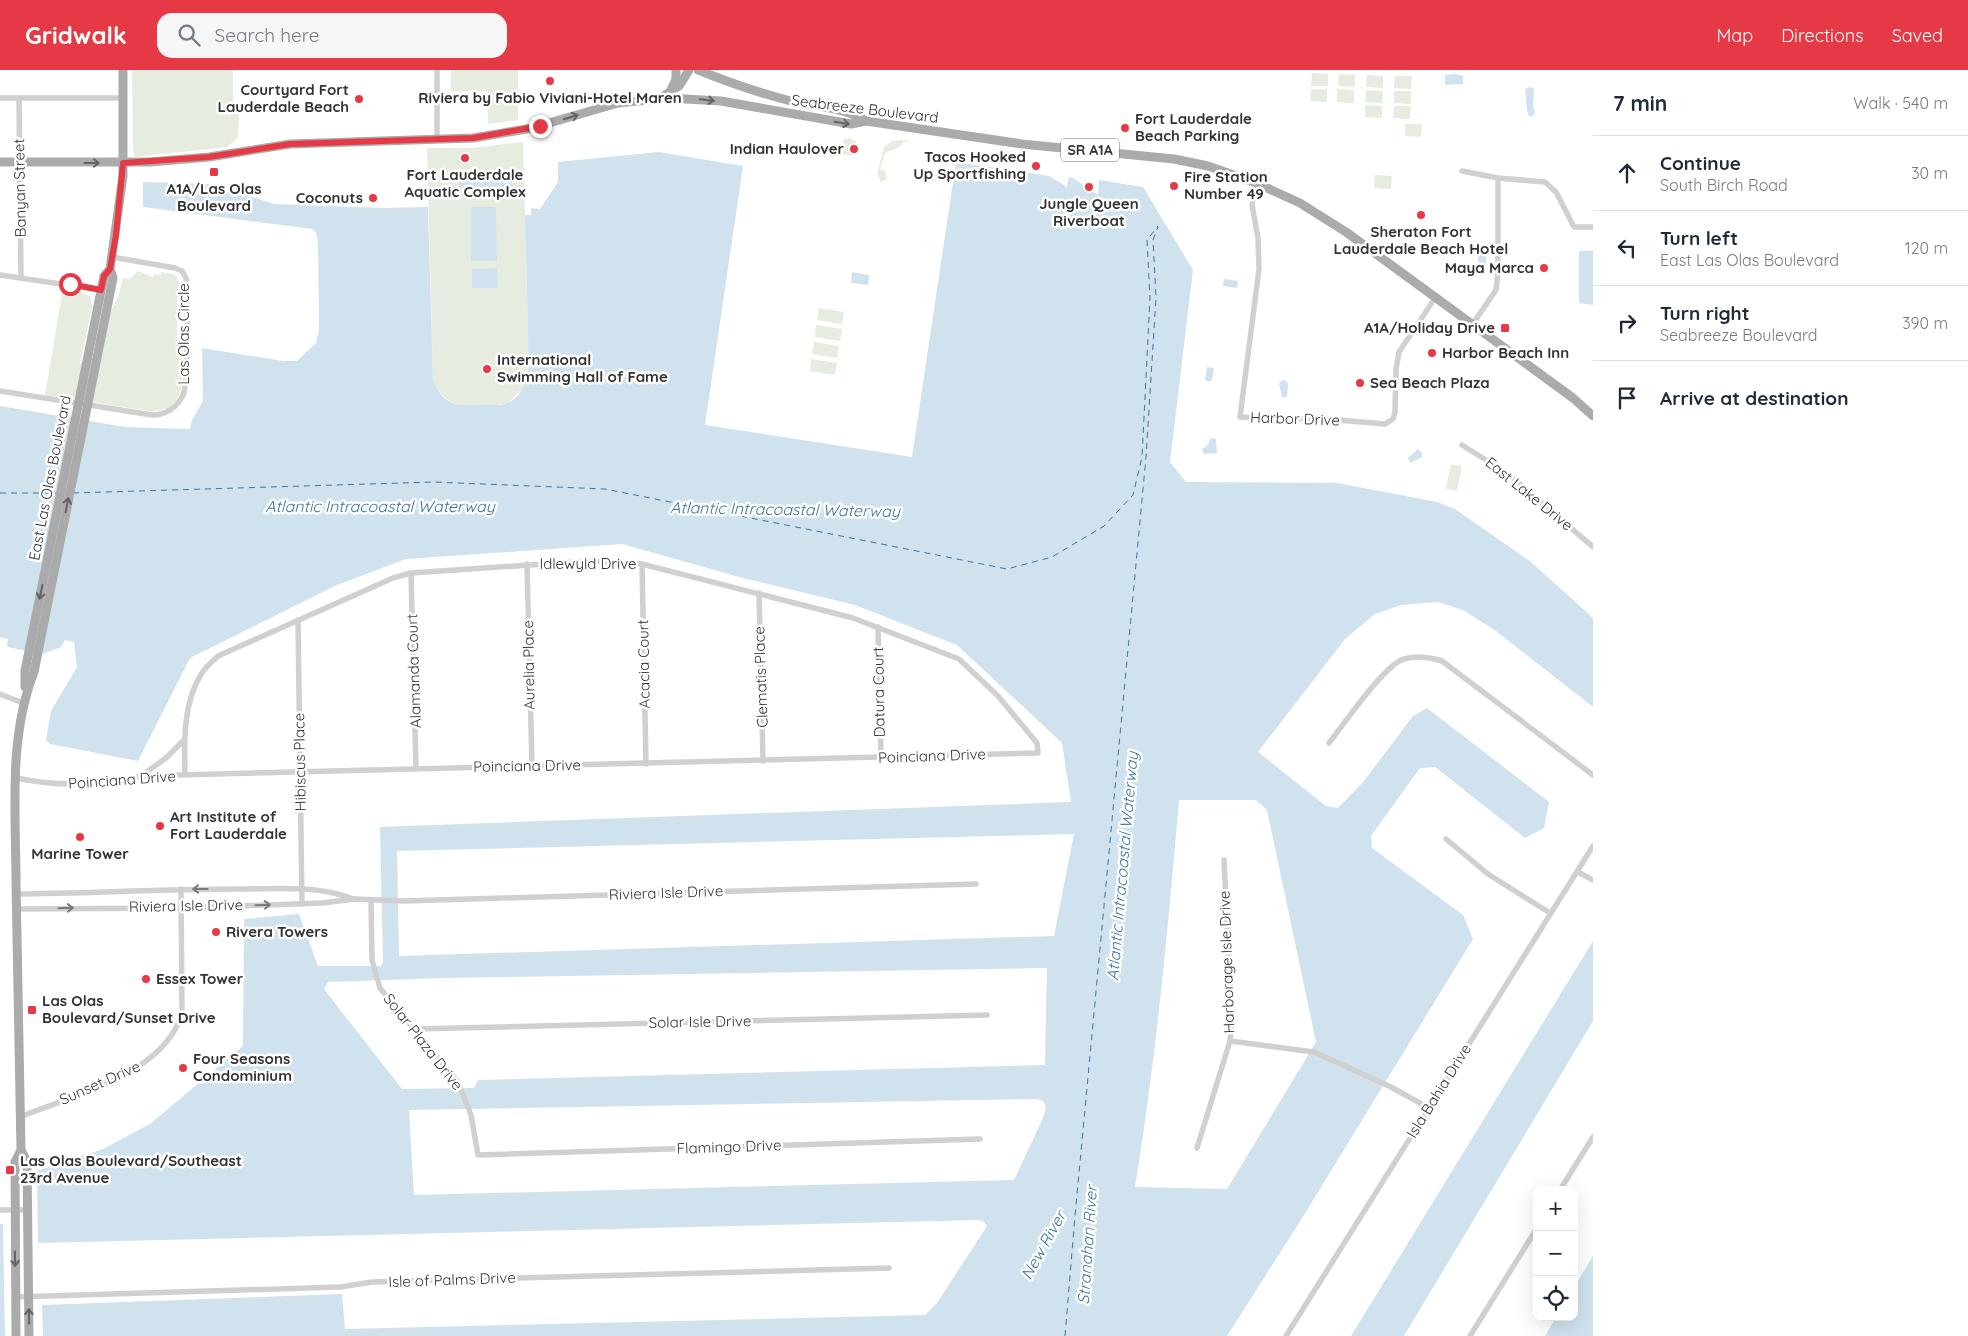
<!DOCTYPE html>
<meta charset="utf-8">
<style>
body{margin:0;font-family:Quicksand,sans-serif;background:#f6f6f7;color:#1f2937}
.controls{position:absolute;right:15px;bottom:15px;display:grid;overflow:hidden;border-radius:10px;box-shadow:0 5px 20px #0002}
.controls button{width:45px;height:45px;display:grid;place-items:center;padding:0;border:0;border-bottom:1px solid #e0e1e3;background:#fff;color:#1f2937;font:25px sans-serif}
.stop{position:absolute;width:15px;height:15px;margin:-11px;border:4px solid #e63946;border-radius:50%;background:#fff}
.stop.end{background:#e63946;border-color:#fff;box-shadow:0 1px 5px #0008}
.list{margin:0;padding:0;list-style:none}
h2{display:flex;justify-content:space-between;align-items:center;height:65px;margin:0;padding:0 20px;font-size:21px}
h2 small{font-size:16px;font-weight:400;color:#747a83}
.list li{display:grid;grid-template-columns:32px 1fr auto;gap:15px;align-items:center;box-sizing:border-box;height:75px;padding:0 20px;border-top:1px solid #e0e1e3}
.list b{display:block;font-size:19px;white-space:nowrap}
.list p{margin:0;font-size:16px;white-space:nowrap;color:#747a83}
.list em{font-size:16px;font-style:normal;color:#747a83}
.icon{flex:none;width:28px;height:28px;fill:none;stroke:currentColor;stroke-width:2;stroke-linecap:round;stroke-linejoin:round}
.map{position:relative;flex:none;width:1593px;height:1266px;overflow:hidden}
header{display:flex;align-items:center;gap:30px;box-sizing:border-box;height:70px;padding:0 25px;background:#e63946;color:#fff}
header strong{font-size:24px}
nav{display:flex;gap:28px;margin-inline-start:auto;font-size:18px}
.search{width:350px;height:45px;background:#f6f6f7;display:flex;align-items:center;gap:12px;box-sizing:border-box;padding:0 18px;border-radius:15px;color:#747a83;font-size:19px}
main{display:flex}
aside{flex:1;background:#fff}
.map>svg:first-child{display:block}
.green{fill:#e6ecdf}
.water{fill:#cfe2ee;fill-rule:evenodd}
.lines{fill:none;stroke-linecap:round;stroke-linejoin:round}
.ferry{stroke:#3f7597;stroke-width:1;stroke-dasharray:6 5;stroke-linecap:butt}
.street{stroke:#d0d0d0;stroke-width:5.5}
.primary{stroke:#ababab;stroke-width:9}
.oneway{stroke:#636363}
.oneway2{stroke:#7a7a7a}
.route{stroke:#e63946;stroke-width:6}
.poi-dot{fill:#e63946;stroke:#fff;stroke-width:2}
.labels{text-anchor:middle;stroke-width:5;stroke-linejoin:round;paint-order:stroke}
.shield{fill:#fff;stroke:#707070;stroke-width:1}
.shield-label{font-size:14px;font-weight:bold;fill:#333}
.poi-label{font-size:15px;font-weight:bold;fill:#333;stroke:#fff;text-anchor:start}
.street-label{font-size:15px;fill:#333;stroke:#fff}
.water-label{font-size:16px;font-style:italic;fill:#3f7597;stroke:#fff}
</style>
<header>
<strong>Gridwalk</strong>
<div class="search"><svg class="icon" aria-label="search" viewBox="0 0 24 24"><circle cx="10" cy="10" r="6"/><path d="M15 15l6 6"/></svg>Search here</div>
<nav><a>Map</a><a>Directions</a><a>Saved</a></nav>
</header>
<main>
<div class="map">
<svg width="1593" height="1266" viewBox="0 0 1593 1266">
<rect width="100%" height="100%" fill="#fff"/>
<!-- green -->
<g class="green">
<path d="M132 0H233V33L239 43 238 68 227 77 135 87 133 83Z"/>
<path d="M451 0H518V50L488 54V21H451Z"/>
<path d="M1312 3 1328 4V16H1311Z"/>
<path d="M1339 4 1355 5V17L1338 16Z"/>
<path d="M1367 5 1383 6V18L1366 17Z"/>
<path d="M1395 6H1412L1411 19 1394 18Z"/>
<path d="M1311 19H1327V32L1310 31Z"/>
<path d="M1337 19 1354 20V33L1337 32Z"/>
<path d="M1366 20 1383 21 1382 33 1365 32Z"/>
<path d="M1394 21H1411V34L1394 33Z"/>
<path d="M1365 35 1382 36V48L1365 47Z"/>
<path d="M1394 36H1411L1410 49 1393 48Z"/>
<path d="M1405 54H1422L1421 67 1405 66Z"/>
<path d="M848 67 856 72 857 85 835 84V80L842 76 844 69H848Z"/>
<path d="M903 70 910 72H903L900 77 885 83 880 99 885 101 887 109 881 112 877 104 884 77 892 71Z"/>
<path d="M523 72 529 303 524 318 508 333C479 338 444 343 433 309L427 78H472Z"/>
<path d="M1375 105 1392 106 1391 119 1374 118Z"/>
<path d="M138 201 152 207 154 204 160 205 161 202 175 205C181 210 180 219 177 226V270L180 278H182C183 307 188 342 149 341L45 325 63 218 80 221 91 227 92 237 80 293 100 297 110 243 118 227 123 208 130 209Z"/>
<path d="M819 238 844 242 842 254 817 250Z"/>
<path d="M816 255 842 259 840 271 815 267Z"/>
<path d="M814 272 839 276 837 288 812 284Z"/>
<path d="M811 289 837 293 835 305 810 301Z"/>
<path d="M1451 394 1462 396 1457 421 1446 419Z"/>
</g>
<!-- water -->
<g class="water">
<path d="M1455 4 1463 6V14L1445 15V5Z"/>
<path d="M1531 17 1534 19 1533 37 1535 41 1534 45 1530 47C1525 40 1527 28 1525 19Z"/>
<path d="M659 82 743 96 705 355 912 387 956 92 1049 106 1067 117 1069 107 1073 108 1098 125 1099 110 1143 117 1193 200 1170 392 1186 412 1337 413 1437 432 1455 439 1531 492 1593 548V637L1496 561 1463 540 1438 532 1401 535 1375 544 1345 569 1258 682 1326 736 1338 738 1364 711 1413 646 1427 638 1549 732 1544 758 1525 768 1435 697 1420 698 1371 766 1372 778 1463 845 1473 869 1304 1145 1227 1266H43L42 1235 342 1224 345 1259 925 1245 937 1233 987 1156 984 1152 979 1150 38 1173 37 1101 103 1079 150 1054 243 976 244 849 299 844 318 896H381L383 892 380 757 1071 732 1062 673 957 575 855 535 743 508 622 474 406 489 337 515 190 588 138 691 50 674 46 670 51 641 77 597 74 572 65 570 61 577 43 584 7 577 8 569 0 567V336L125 357 190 359 192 350 203 331 202 278 283 291H297L316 273 319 260 318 171 316 163 312 159 143 137V112L212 114 274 134 382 138 428 137 433 309C443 338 460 336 486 335 494 335 503 336 510 332 521 325 525 315 529 303L525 145H531V138L540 139 558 112V92ZM1179 730H1256L1267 740 1316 972 1227 1119 1135 1117C1156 988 1168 860 1179 730ZM1074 764 1054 866 399 886 397 781ZM1047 898 1045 995 478 1010 474 1018 402 1019 324 919 328 912 443 908ZM1037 1029 1043 1031 1046 1037 1043 1048 1014 1110 414 1125 409 1040Z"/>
<path d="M512 102 513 126 459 127V103Z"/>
<path d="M471 137H496L497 191H471Z"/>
<path d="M1422 156 1434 161 1435 165 1431 171 1418 162Z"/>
<rect x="1478" y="180" width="8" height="15"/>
<path d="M1579 181H1593V235L1579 233Z"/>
<path d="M497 198 498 218H472V199Z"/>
<path d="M852 202 869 205 868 215 851 213Z"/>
<path d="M1224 209 1238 211 1237 218 1223 216Z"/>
<path d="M1207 297 1214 298 1212 310 1209 312 1205 310Z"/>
<path d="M1285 310 1288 314 1287 327H1282L1279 314 1281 311Z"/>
<path d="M1211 368 1216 369 1217 383 1204 384 1202 379 1207 376Z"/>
<path d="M1418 379 1422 383V387L1410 393 1408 388Z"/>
<path d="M1593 871V951L1404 1266H1351Z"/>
<path d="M0 1154H3L5 1266H0Z"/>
<path d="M1593 1186V1266H1545L1556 1247H1574V1217Z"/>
</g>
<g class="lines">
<!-- ferry -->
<g class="ferry">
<path d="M0 423H57"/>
<path d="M73 423 434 412 605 419 1007 499 1052 487 1104 456 1133 425 1142 387 1150 228 1147 170 1158 156"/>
<path d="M1065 1266 1075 1146 1146 387 1156 228 1153 170 1158 157"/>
</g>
<!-- street -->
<g class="street">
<path d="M437 0V70"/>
<path d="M0 28H123"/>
<path d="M19 28 21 208"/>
<path d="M1462 101 1498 108 1545 112 1556 122 1574 157H1593"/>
<path d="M1256 113 1252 135 1258 168 1259 199 1240 347 1326 349 1385 354 1393 349 1395 342 1396 299 1399 282 1435 228"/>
<path d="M0 205 101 220"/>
<path d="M1472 255 1496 220 1498 203V108"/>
<path d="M0 321 152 345C165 345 177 338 183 325 188 314 188 222 186 208L182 201 175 198 112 187"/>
<path d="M1462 375 1508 404 1593 477"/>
<path d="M527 494 532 696"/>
<path d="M642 494 646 694"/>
<path d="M411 503 416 699"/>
<path d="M759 523 763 691"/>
<path d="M298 550 302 834"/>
<path d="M878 557 881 687"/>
<path d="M0 624 23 633"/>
<path d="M1329 673C1344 654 1385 594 1404 589 1417 585 1429 587 1442 591L1593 705"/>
<path d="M141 706 166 688 184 670"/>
<path d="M16 708C59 717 98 716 141 706L1038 683 1037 673 998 626 959 589 853 548 642 494 588 491 411 503 393 508 218 586C213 591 206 596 202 603 183 632 184 672 185 705"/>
<path d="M1446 769 1488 804 1550 843"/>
<path d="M1578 802 1593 810"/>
<path d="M17 824C91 823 166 819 241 819 278 819 318 815 353 829"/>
<path d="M371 830 372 890 380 918 458 1012 471 1045 478 1085 980 1069"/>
<path d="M17 839 182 838 322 833 355 829 404 831 976 814"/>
<path d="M414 959 987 945"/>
<path d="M1230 971 1314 982 1389 1016 1429 1038"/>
<path d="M20 1047C74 1025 165 1004 182 943L181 819"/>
<path d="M1197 1078 1230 971 1232 954 1224 790"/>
<path d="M1560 1120 1593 1067"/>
<path d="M0 1140H27"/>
<path d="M16 1227 340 1217 372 1212 889 1198"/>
<path d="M1286 1266 1593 776"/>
<path d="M1470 1266 1537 1158"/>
</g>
<!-- primary -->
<g class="primary">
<path d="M698 0C728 12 759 23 791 31 816 37 844 37 866 51"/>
<path d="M671 20 676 9V0"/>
<path d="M662 27 679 16 689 0"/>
<path d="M0 92H150L209 87 290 74 473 68 532 58 618 33 668 28 721 31 851 54 866 51 1022 74 1174 89 1208 96 1256 113 1300 133 1346 162 1573 328 1593 346"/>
<path d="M25 617V601L104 206 110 199"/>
<path d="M21 1080 27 1092 29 1266"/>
<path d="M16 1266 15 1092 21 1080C20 991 18 902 16 813 16 744 8 668 34 602L113 208 110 199 123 106V0"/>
</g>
</g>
<!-- one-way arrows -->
<defs><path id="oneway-shaft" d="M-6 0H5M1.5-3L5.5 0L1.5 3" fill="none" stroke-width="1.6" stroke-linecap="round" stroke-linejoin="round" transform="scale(1.25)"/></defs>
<g class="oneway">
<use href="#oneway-shaft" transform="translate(707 30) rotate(6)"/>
<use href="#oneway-shaft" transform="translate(571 47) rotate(-17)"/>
<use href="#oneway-shaft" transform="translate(842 53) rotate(9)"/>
<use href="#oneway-shaft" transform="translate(92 93)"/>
<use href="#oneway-shaft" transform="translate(67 435) rotate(-79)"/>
<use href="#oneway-shaft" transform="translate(41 522) rotate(101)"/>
<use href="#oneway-shaft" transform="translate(15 1189) rotate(89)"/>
<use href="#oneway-shaft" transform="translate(29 1246) rotate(-91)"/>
</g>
<g class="oneway2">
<use href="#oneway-shaft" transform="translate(200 819) rotate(180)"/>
<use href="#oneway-shaft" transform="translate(263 835) rotate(-2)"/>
<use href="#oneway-shaft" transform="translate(66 838) rotate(-2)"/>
</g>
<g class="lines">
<!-- route -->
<path class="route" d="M70 214 101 220 104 206 110 199 116 165 123 93 209 87 290 74 473 68 540 56"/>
</g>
<!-- markers -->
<g class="poi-dot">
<circle cx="550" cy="11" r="5"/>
<circle cx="359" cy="29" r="5"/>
<circle cx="1125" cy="58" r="5"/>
<circle cx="854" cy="79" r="5"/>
<circle cx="465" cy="88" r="5"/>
<circle cx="1036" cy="96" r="5"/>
<rect x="209" y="97" width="10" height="10" rx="2.5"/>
<circle cx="1174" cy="116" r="5"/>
<circle cx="1089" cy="117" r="5"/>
<circle cx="373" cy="128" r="5"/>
<circle cx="1421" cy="145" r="5"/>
<circle cx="1544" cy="198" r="5"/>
<rect x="1500" y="253" width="10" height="10" rx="2.5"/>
<circle cx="1432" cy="283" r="5"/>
<circle cx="487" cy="299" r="5"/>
<circle cx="1360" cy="313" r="5"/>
<circle cx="160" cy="756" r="5"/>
<circle cx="80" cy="767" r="5"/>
<circle cx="216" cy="862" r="5"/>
<circle cx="146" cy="909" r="5"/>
<rect x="27" y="935" width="10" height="10" rx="2.5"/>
<circle cx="183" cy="998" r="5"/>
<rect x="5" y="1095" width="10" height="10" rx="2.5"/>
</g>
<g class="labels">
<!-- shield labels -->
<rect class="shield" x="1061" y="68.5" width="58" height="23" rx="4"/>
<g class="shield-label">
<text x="1090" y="85">SR A1A</text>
</g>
<!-- poi labels -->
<g class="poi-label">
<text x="349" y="25" text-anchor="end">Courtyard Fort<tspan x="349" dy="17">Lauderdale Beach</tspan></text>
<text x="550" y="33" text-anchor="middle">Riviera by Fabio Viviani-Hotel Maren</text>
<text x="1135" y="54">Fort Lauderdale<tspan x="1135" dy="17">Beach Parking</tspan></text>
<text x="844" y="84" text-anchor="end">Indian Haulover</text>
<text x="1026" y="92" text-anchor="end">Tacos Hooked<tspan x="1026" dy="17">Up Sportfishing</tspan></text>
<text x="465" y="110" text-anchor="middle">Fort Lauderdale<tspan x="465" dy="17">Aquatic Complex</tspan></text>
<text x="1184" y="112">Fire Station<tspan x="1184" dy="17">Number 49</tspan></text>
<text x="214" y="124" text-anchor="middle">A1A/Las Olas<tspan x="214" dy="17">Boulevard</tspan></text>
<text x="363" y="133" text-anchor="end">Coconuts</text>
<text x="1089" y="139" text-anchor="middle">Jungle Queen<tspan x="1089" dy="17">Riverboat</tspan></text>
<text x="1421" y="167" text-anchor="middle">Sheraton Fort<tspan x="1421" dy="17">Lauderdale Beach Hotel</tspan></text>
<text x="1534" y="203" text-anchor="end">Maya Marca</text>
<text x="1495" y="263" text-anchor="end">A1A/Holiday Drive</text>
<text x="1442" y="288">Harbor Beach Inn</text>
<text x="497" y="295">International<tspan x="497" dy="17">Swimming Hall of Fame</tspan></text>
<text x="1370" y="318">Sea Beach Plaza</text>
<text x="170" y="752">Art Institute of<tspan x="170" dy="17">Fort Lauderdale</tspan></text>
<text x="80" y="789" text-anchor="middle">Marine Tower</text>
<text x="226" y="867">Rivera Towers</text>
<text x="156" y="914">Essex Tower</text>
<text x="42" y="936">Las Olas<tspan x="42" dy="17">Boulevard/Sunset Drive</tspan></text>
<text x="193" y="994">Four Seasons<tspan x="193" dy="17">Condominium</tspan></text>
<text x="20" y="1096">Las Olas Boulevard/Southeast<tspan x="20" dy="17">23rd Avenue</tspan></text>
</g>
<!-- street labels -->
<g class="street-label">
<text transform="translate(865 39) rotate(7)" y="5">Seabreeze Boulevard</text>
<text transform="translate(20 118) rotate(-91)" y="5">Banyan Street</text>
<text transform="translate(184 264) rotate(-90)" y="5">Las Olas Circle</text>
<text transform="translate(1295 349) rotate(2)" y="5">Harbor Drive</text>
<text transform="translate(50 408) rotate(-79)" y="5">East Las Olas Boulevard</text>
<text transform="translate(1529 424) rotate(39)" y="5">East Lake Drive</text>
<text x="588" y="499">Idlewyld Drive</text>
<text transform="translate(644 594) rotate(-91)" y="5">Acacia Court</text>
<text transform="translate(529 595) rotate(-91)" y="5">Aurelia Place</text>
<text transform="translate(414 601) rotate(-92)" y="5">Alamanda Court</text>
<text transform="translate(761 607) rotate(-92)" y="5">Clematis Place</text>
<text transform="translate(879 622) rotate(-91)" y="5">Datura Court</text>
<text transform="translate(932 686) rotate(-2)" y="5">Poinciana Drive</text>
<text transform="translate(300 692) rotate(-91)" y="5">Hibiscus Place</text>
<text transform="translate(527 696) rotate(-1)" y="5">Poinciana Drive</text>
<text transform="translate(122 710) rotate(-4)" y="5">Poinciana Drive</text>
<text transform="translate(666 823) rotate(-2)" y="5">Riviera Isle Drive</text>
<text transform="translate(186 836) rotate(-1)" y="5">Riviera Isle Drive</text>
<text transform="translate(1227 892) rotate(-92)" y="5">Harborage Isle Drive</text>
<text transform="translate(700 952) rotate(-1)" y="5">Solar Isle Drive</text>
<text transform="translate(423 972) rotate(52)" y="5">Solar Plaza Drive</text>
<text transform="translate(100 1013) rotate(-24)" y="5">Sunset Drive</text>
<text transform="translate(1439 1021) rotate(-58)" y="5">Isla Bahia Drive</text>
<text transform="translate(729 1077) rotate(-2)" y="5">Flamingo Drive</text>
<text transform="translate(452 1210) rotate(-2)" y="5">Isle of Palms Drive</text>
</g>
<!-- water labels -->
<g class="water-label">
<text x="380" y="442">Atlantic Intracoastal Waterway</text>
<text transform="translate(785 439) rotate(1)" y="6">Atlantic Intracoastal Waterway</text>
<text transform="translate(1122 796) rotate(-85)" y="6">Atlantic Intracoastal Waterway</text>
<text transform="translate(1043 1175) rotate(-61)" y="6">New River</text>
<text transform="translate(1087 1175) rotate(-86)" y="6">Stranahan River</text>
</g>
</g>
</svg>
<div class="controls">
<button>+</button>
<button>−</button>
<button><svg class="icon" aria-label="locate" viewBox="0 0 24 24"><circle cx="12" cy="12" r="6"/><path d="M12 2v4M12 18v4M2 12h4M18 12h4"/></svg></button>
</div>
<div class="stop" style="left:70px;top:214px"></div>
<div class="stop end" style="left:540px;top:56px"></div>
</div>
<aside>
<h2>7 min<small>Walk · 540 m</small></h2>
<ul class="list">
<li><svg class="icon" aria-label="ahead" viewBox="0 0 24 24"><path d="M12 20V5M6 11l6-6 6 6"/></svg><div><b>Continue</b><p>South Birch Road</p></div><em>30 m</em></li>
<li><svg class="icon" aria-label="left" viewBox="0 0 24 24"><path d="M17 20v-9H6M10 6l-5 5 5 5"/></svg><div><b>Turn left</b><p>East Las Olas Boulevard</p></div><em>120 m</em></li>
<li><svg class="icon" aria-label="right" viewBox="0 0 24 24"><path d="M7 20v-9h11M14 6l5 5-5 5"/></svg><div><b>Turn right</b><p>Seabreeze Boulevard</p></div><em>390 m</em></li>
<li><svg class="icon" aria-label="arrive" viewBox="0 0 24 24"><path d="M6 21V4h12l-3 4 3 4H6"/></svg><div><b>Arrive at destination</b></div></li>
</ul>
</aside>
</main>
